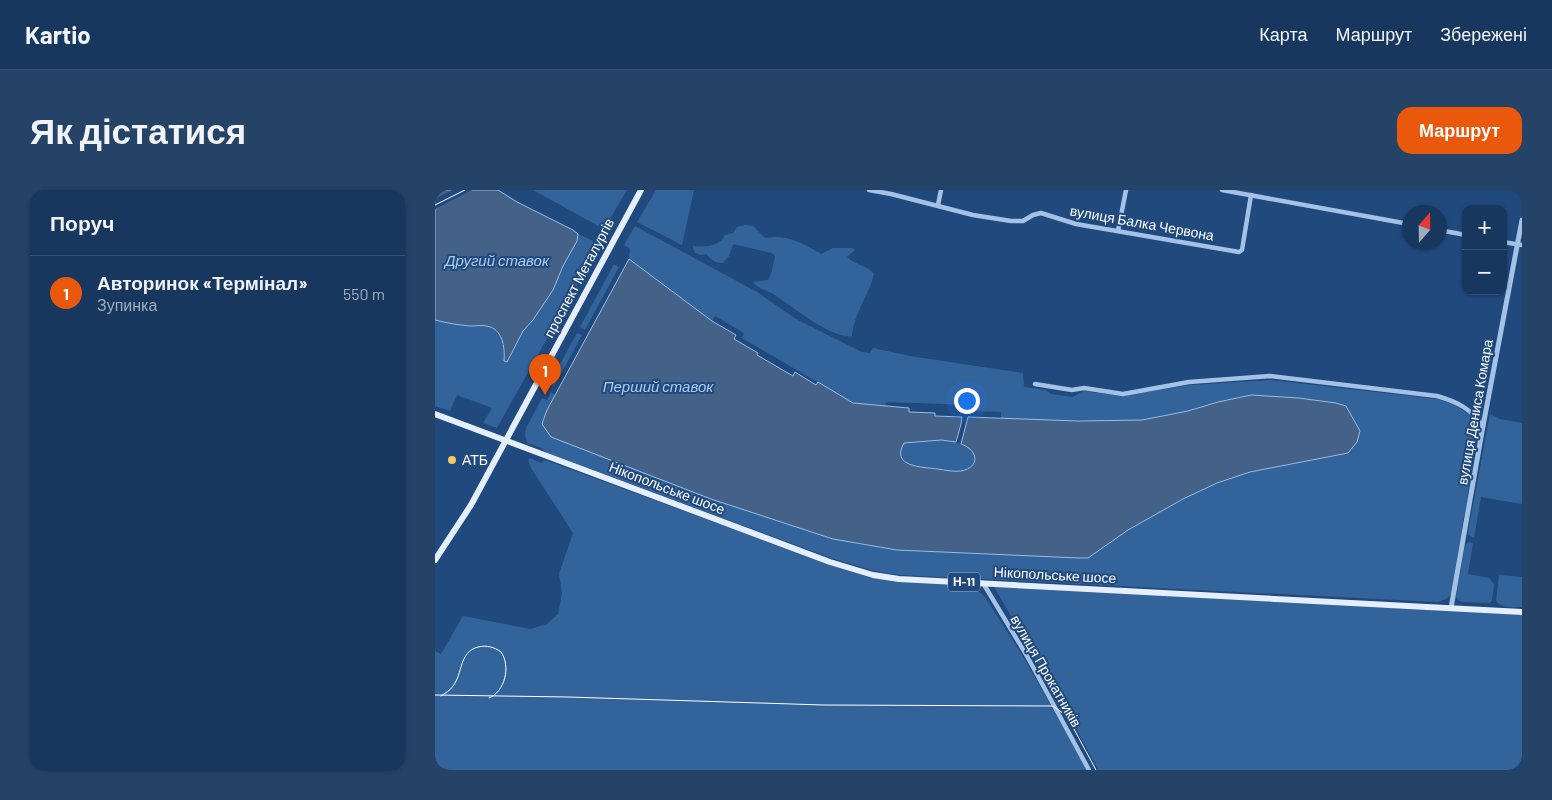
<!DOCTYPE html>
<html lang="uk">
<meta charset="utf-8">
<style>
body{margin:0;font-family:Barlow,sans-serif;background:#254267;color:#f1f3f6}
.controls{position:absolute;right:15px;top:15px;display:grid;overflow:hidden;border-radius:10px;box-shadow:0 1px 4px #0004}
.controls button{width:45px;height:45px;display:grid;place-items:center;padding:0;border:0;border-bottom:1px solid #365173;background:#18375e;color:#f1f3f6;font:25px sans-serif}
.compass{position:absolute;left:967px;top:15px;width:45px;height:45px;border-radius:50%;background:#18375e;box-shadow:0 1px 4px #0004;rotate:20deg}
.you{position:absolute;left:531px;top:210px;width:18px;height:18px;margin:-12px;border:4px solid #fff;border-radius:50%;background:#1a73e8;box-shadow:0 0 0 8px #1a73e833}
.badge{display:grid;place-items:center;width:32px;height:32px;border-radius:50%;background:#ea580c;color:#fff;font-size:16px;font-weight:700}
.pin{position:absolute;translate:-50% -41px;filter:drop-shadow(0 1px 2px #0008)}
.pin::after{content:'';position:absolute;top:26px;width:18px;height:15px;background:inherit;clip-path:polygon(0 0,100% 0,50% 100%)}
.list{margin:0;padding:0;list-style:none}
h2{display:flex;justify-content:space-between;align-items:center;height:65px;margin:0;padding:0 20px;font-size:21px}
h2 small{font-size:16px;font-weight:400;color:#9facbc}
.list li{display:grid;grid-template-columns:32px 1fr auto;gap:15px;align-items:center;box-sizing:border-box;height:75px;padding:0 20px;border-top:1px solid #365173}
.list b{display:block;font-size:19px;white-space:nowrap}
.list p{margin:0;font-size:16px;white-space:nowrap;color:#9facbc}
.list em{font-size:16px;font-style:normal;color:#9facbc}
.map{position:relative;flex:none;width:1087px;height:580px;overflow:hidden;border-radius:15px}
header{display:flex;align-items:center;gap:30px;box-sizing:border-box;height:70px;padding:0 25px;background:#18375e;border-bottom:1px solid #365173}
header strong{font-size:24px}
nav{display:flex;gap:28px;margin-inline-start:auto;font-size:18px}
.intro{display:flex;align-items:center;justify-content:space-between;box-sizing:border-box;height:120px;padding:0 30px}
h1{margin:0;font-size:35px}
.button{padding:12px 22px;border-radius:15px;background:#ea580c;color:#fff;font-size:18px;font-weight:700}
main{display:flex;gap:30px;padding:0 30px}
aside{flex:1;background:#18375e;border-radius:15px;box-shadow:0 1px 4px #0004}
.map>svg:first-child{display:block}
.green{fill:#33639b}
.water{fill:#446288;stroke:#97bde8}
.pier{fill:#20497d}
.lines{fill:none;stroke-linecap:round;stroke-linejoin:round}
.minor{stroke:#a3c2e6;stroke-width:4.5}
.tertiary{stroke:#a3c2e6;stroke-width:5}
.primary{stroke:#e5eefd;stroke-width:6}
.tram{stroke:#fff;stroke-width:1}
.poi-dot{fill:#f3c964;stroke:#20497d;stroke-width:2}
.labels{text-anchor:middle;stroke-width:4;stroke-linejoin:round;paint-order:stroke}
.shield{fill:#20497d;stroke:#bcc8d8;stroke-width:1}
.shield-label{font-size:12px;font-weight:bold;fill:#fff}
.street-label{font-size:14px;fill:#fff;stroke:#20497d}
.poi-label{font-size:14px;fill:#fff;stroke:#20497d;text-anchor:start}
.water-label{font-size:15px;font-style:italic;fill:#afccee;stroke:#20497d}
</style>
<header>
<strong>Kartio</strong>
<nav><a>Карта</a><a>Маршрут</a><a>Збережені</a></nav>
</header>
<div class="intro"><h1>Як дістатися</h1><a class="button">Маршрут</a></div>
<main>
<aside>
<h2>Поруч<small></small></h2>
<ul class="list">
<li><span class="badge">1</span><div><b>Авторинок «Термінал»</b><p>Зупинка</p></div><em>550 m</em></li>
</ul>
</aside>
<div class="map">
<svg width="1087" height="580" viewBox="0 0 1087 580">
<rect width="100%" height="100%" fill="#20497d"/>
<!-- green -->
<g class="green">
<path d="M98 0H192L169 39Z"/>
<path d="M221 0H259L247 55 202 32Z"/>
<path d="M310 35 318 36 330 48C351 44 368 53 386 64L398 58H418L420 60 412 67C420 75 432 75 439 84 434 106 419 122 417 146 395 149 356 115 338 104 331 100 322 98 318 92L333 90 336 84 340 66 337 63 298 54 294 66 288 73C280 73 277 70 271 64L266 65 260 63 258 58V56C270 57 284 57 290 45L298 43 302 37Z"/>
<path d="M200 36 322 102 361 129 427 162 435 163 438 158 475 166 588 183 589 197 611 200 616 204 638 207 648 201 688 206 755 195 836 190 1002 209C1020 214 1034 221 1044 238L1016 404 1011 409 1003 412 464 385 439 381 396 368 110 262 107 258 92 253 90 245 91 238 107 208 112 210 116 202 120 205 112 220 107 234 398 349 462 360 644 368H653L693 340 748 309 782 293 815 282 913 263 922 252 925 241 911 216 901 213 864 208 783 212 753 221 707 230 677 231 566 229V222L537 221V215L451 212 450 217 418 213 307 148 309 143 280 126 277 131 194 69 195 59 189 55Z"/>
<path d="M143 44 165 54 62 238 48 233 57 218 22 205 15 221 0 216V130C12 133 23 135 35 136 40 136 46 135 51 136 67 138 70 158 69 171L72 172 88 141 98 130 118 100 128 76 142 51Z"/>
<path d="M179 74 184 77 150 140 145 137Z"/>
<path d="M142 143 147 145 119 197 114 194Z"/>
<path d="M1055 224 1065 229 1087 233V314L1046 307 1039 348 1033 345V342Z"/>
<path d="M506 250C514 251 522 252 529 255 544 262 544 277 526 281 518 282 511 280 503 279 488 277 455 277 469 253Z"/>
<path d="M95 268 106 273 110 270 394 374 438 388 527 395C537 397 543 400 550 407L589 468 652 580H0V461L6 464 28 426 95 439 112 434 123 424 127 403 124 384 138 343 96 278 93 270Z"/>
<path d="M1034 352 1038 353 1033 384 1054 388 1059 394 1057 410 1055 413 1027 412 1023 410 1021 406 1030 355Z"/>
<path d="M1064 385 1087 387V417C1078 417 1067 419 1061 411Z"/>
<path d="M559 397 1087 425V580H663L634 525 621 514 618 499Z"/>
</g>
<!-- water -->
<g class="water">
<path d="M0 0H63L82 12 138 40 143 44 142 51 128 76 118 100 98 130 88 141 72 172 69 171C70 158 68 138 51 136 46 135 40 136 35 136 23 135 12 133 0 130Z"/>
<path d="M194 69 277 131 301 145 299 149 323 163 322 165 358 186 360 182 381 195 383 192 418 213 474 218V222L500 223V226L527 227 526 234 521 252 506 250 469 253C455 277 487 277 503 279 510 280 518 282 526 281 546 277 543 260 526 254L533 227 643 231 707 230 753 221 783 212 816 205 864 208 901 213 911 216 925 241 922 252 913 263 815 282 782 293 748 309 693 340 653 368H644L462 360 398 349 276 309 116 247 107 234 112 220Z"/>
</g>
<!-- pier -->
<path class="pier" d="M17 0H37L0 19V9Z"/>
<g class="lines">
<!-- minor -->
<g class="minor">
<path d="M434 0 456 4 538 25 576 31H588L598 25 606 23 641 34 804 62 807 60 816 5"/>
<path d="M787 0 974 34"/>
<path d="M503 15 506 0"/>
<path d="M1004 40 1031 45"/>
<path d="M683 41 691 0"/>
<path d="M1068 52 1087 55"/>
<path d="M600 194 637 200 649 198 688 204 754 192 835 186 1002 206C1023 212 1036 219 1048 236"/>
<path d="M548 393 592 466 654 580"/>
</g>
<!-- tertiary -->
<path class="tertiary" d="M1016 418 1048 236 1087 30"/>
<!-- primary -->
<g class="primary">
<path d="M0 224 395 372 438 385 464 389 1087 422"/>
<path d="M0 370 36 315 206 0"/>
</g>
<!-- tram -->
<g class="tram">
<path d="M0 15 30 0"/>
<path d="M0 505 133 507 389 515 618 516 632 526 661 580"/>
<path d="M6 506C10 503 15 501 18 496 28 483 24 462 43 457 52 455 59 457 66 462 76 476 70 502 54 508"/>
</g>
</g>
<!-- markers -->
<circle class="poi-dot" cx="17" cy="270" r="5"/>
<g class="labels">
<!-- shield labels -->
<rect class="shield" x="513" y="382.5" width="32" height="19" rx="4"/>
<g class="shield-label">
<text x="529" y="396">Н-11</text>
</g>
<!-- street labels -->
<g class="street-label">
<text transform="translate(707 33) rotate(10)" y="5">вулиця Балка Червона</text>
<text transform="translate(144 88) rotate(-62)" y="5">проспект Металургів</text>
<text transform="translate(1040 222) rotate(-80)" y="5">вулиця Дениса Комара</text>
<text transform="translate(232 298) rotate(21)" y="5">Нікопольське шосе</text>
<text transform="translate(620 385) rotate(3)" y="5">Нікопольське шосе</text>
<text transform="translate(611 481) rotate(60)" y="5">вулиця Прокатників</text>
</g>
<!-- poi labels -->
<g class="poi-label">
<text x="27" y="275">АТБ</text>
</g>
<!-- water labels -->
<g class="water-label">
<text x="62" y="76">Другий ставок</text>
<text x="223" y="202">Перший ставок</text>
</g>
</g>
</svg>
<div class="controls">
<button>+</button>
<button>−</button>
</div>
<svg class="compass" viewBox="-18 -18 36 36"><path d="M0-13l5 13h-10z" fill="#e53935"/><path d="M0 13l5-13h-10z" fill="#9facbc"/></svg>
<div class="you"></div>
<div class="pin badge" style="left:110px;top:205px">1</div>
</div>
</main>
